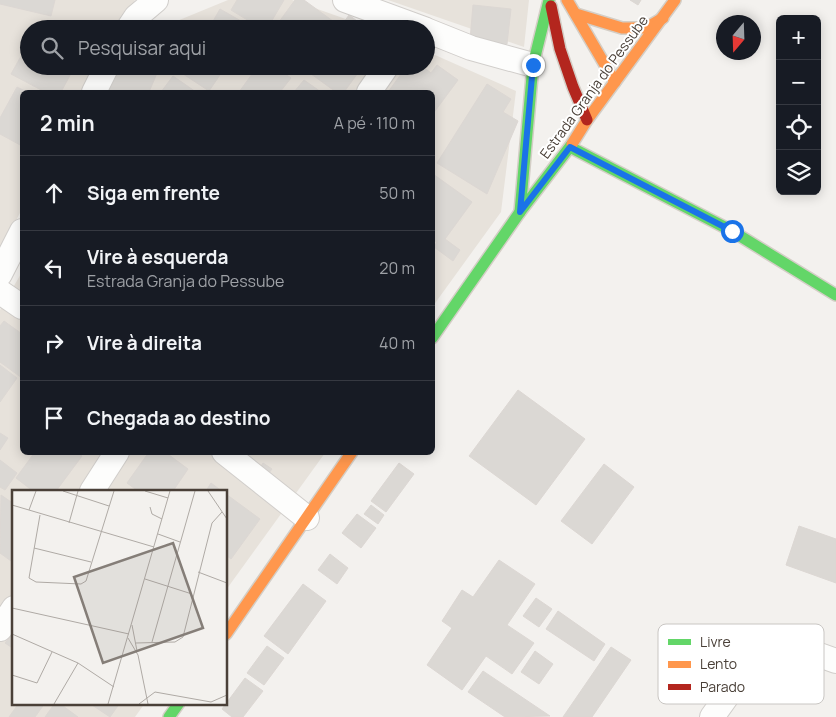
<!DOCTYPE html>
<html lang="pt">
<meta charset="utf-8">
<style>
body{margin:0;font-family:Manrope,sans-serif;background:#20242c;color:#f1f3f6}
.controls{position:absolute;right:15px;top:15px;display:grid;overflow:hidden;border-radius:8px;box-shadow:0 2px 12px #0003}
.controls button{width:45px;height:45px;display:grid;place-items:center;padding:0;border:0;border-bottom:1px solid #363941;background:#171b24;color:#f1f3f6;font:25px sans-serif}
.compass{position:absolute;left:716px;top:15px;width:45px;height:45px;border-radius:50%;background:#171b24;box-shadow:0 2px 12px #0003;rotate:199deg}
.stop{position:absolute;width:15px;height:15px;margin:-11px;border:4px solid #1a73e8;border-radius:50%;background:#fff}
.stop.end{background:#1a73e8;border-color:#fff;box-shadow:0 1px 5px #0008}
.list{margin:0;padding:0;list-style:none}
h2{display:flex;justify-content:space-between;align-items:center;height:65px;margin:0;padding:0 20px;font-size:21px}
h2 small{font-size:16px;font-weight:400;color:#9ea1a6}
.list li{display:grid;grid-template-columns:32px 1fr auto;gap:15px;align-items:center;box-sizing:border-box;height:75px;padding:0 20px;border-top:1px solid #363941}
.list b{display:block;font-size:19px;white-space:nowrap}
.list p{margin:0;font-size:16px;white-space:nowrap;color:#9ea1a6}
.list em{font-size:16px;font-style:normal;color:#9ea1a6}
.icon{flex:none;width:28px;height:28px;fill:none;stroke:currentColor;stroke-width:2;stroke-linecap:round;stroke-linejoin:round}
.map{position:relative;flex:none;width:836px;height:717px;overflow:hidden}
.search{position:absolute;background:#171b24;box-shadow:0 2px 12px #0003;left:20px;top:20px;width:415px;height:55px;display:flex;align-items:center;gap:12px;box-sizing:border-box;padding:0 18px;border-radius:28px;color:#9ea1a6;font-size:19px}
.panel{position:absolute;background:#171b24;box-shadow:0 2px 12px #0003;left:20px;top:90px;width:415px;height:365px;border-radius:8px}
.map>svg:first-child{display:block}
.residential{fill:#e7e2db}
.building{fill:#dbd8d4;stroke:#dcd7d3}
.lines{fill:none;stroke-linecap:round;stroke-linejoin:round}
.street-casing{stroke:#d1cecb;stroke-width:26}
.fast-casing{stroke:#d4cec6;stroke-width:14}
.slow-casing{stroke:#d4cec6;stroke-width:14}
.jam-casing{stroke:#d4cec6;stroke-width:14}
.street{stroke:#fdfdfc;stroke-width:24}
.fast{stroke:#63d668;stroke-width:11}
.slow{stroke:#ff974d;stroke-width:11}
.jam{stroke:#b3261e;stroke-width:11}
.route{stroke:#1a73e8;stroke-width:6}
.labels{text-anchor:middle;stroke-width:4;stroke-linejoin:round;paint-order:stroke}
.street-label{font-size:14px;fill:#4a4038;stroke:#fff}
.inset-road{fill:none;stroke:#afaaa5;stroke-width:1}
.view{fill:#857e78;fill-opacity:0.15;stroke:#857e78;stroke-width:2.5}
.inset-edge{fill:none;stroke:#4a4038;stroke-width:2.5}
.key{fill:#fff;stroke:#c9c6c3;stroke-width:1}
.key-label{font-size:14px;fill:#4a4038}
</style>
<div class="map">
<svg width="836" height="717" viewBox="0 0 836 717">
<rect width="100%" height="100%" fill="#f3f1ee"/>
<!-- residential -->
<g class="residential">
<path d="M0 0H135L119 29H29V66H99L85 92H22V209L0 251Z"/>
<path d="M228 0H292L374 29H168L172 23Z"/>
<path d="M388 0H529L524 47Z"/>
<path d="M426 51 516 91 501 212 433 306 432 92H130L146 66H426Z"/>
<path d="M22 272V452L325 453 226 590V491H14V703H145L135 717H0V310Z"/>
</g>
<!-- building -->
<g class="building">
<path d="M0 0H55L51 16 0 4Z"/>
<path d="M237 0H284L267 29H262L231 10Z"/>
<path d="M295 0H304L337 24 333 29H279L276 26Z"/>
<path d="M630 0H641L638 5Z"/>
<path d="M473 5 511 9 507 44 470 40Z"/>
<path d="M220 9 255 29H221L212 23Z"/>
<path d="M349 15 368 29H339Z"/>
<path d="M208 23 216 29H204Z"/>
<path d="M38 24 48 29H36Z"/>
<path d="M29 42V66H75L61 92H45L11 74Z"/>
<path d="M437 65 458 80 432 115V92H388L407 66H422L431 73Z"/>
<path d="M113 66H140L157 73 149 92H103Z"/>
<path d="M179 66H226L209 91 177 70Z"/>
<path d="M230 66H244L240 73Z"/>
<path d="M258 66H274L291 78 280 92H239Z"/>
<path d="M311 66H363L344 92H336L307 71Z"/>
<path d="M173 76 196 92H161Z"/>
<path d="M304 80 321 92H294Z"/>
<path d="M487 84 511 99 503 112 518 121 487 194 437 163Z"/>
<path d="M17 87 27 92H22V146L0 134V118Z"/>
<path d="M433 174 472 202 445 239 460 250 453 261 434 247 437 242 432 239Z"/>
<path d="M4 321 22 334V378L0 362V326Z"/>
<path d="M0 365 17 378 0 402Z"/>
<path d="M518 390 585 439 536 505 469 456Z"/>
<path d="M0 433 8 438 0 450Z"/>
<path d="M35 452H77L82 456 56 491H33L16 478Z"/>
<path d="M149 452H165L188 469 173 491H138L127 483Z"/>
<path d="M0 460 17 473 5 490 0 487Z"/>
<path d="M263 463 272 469 265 478 257 472Z"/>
<path d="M399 463 414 474 386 512 371 501Z"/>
<path d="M604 464 634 487 592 544 561 521Z"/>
<path d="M211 483 219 489 222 491H206Z"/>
<path d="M226 494 260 519 231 559 226 555Z"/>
<path d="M1 495 14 504V557L11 561 0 553Z"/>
<path d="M371 505 384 515 378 524 364 514Z"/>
<path d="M357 514 376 528 361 548 342 533Z"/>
<path d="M799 526 836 539V583L786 565Z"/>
<path d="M330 554 348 568 337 584 318 570Z"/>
<path d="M499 560 535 584 507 625 534 643 512 674 486 656 462 690 427 665 452 628 442 621 462 590 473 597Z"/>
<path d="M303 584 326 601 288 654 264 636Z"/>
<path d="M536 598 552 609 539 627 523 616Z"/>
<path d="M558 611 605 644 594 661 546 629Z"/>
<path d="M14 632V649L5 643Z"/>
<path d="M267 646 284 658 264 685 247 673Z"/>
<path d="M611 647 631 660 592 717H563Z"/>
<path d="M535 651 553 664 539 684 521 672Z"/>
<path d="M483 671 550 716 505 717 468 692Z"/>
<path d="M245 678 263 691 243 717H232L222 709Z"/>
<path d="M19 703H45L35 717H9Z"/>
<path d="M55 703H59L78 717H45Z"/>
<path d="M89 703H120L110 717Z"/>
</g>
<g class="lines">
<defs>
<g id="street">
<path d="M345 0 424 29"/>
<path d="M128 29 136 17 156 0"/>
<path d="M426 30 471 48 533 65"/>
<path d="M94 92 107 66"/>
<path d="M369 92 387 66"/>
<path d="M0 274 22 231"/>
<path d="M0 292 22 307"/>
<path d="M224 452 307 518"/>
<path d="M92 491 117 452"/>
<path d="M0 629 14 608"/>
<path d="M712 717 753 660 774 647H797L836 661"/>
</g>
<g id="fast">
<path d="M570 147 732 231 836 295"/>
<path d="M520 212 533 65 549 0"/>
<path d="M432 338 520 212 572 144"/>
<path d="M169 717 179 703"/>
</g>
<g id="slow">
<path d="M567 0 615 82"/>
<path d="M576 14 622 28H646L663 18"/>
<path d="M572 144 587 120 675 0"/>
<path d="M226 634 352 452"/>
</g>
<path id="jam" d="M551 6 560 49 573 87 587 120"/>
</defs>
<!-- street casing -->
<use href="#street" class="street-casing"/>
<!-- fast casing -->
<use href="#fast" class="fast-casing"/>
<!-- slow casing -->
<use href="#slow" class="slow-casing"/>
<!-- jam casing -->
<use href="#jam" class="jam-casing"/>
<!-- street -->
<use href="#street" class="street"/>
<!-- fast -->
<use href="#fast" class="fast"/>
<!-- slow -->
<use href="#slow" class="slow"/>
<!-- jam -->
<use href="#jam" class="jam"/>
</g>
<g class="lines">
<!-- route -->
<path class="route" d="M533 65 520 212 570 147 732 231"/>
</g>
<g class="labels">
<!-- street labels -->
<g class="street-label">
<text transform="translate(594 87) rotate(-54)" y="5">Estrada Granja do Pessube</text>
</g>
</g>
<!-- overview -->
<g transform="translate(12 490)">
<rect width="215" height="215" fill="#f3f1ee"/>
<path class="inset-road" d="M51 1 97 16M133 1 156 8M196 1 215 29M0 15 142 57M138 17 140 24 150 29M17 20 24 1M28 25 17 88 24 92 69 94 74 91 102 1M57 33 66 1M146 44 168 52M22 58 79 72M186 82 215 93M133 89 180 104M0 118 117 144M120 135 125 161M0 144 66 173 102 197M116 148 126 165 136 214M140 152 183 1M124 153 163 152 171 147 200 33 210 22M0 185 25 193 40 162M42 214 66 173M96 214 158 1M127 214 143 202 199 212 215 205"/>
<path class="view" d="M161 53 191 138 91 173 62 87Z"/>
<rect width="215" height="215" class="inset-edge"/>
</g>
<!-- legend -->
<rect x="658" y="624" width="166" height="80" rx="8" class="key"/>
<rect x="668" y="639" width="23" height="6" fill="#63d668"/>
<rect x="668" y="661" width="23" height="7" fill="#ff974d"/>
<rect x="668" y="684" width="23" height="6" fill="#b3261e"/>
<g class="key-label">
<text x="700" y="647">Livre</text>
<text x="700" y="669">Lento</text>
<text x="700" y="692">Parado</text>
</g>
</svg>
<div class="controls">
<button>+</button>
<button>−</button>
<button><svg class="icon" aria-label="locate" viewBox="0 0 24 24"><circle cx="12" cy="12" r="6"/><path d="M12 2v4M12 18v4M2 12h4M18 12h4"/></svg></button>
<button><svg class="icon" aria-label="layers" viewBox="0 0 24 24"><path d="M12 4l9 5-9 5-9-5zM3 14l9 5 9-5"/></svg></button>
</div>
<svg class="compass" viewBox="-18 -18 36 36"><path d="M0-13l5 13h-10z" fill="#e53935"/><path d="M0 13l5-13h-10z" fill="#9ea1a6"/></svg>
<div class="stop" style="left:732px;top:231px"></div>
<div class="stop end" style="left:533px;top:65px"></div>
<div class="search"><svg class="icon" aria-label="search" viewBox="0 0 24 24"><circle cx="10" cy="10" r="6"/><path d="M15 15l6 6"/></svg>Pesquisar aqui</div>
<section class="panel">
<h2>2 min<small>A pé · 110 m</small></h2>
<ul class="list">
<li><svg class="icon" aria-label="ahead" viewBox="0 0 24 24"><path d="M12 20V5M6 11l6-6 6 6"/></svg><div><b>Siga em frente</b></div><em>50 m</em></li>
<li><svg class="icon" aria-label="left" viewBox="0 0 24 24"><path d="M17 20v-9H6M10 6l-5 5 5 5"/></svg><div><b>Vire à esquerda</b><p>Estrada Granja do Pessube</p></div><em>20 m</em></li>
<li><svg class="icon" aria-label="right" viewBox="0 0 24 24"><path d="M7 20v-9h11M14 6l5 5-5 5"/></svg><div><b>Vire à direita</b></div><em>40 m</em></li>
<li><svg class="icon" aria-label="arrive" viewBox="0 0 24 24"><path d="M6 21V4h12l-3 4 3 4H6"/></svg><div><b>Chegada ao destino</b></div></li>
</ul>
</section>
</div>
